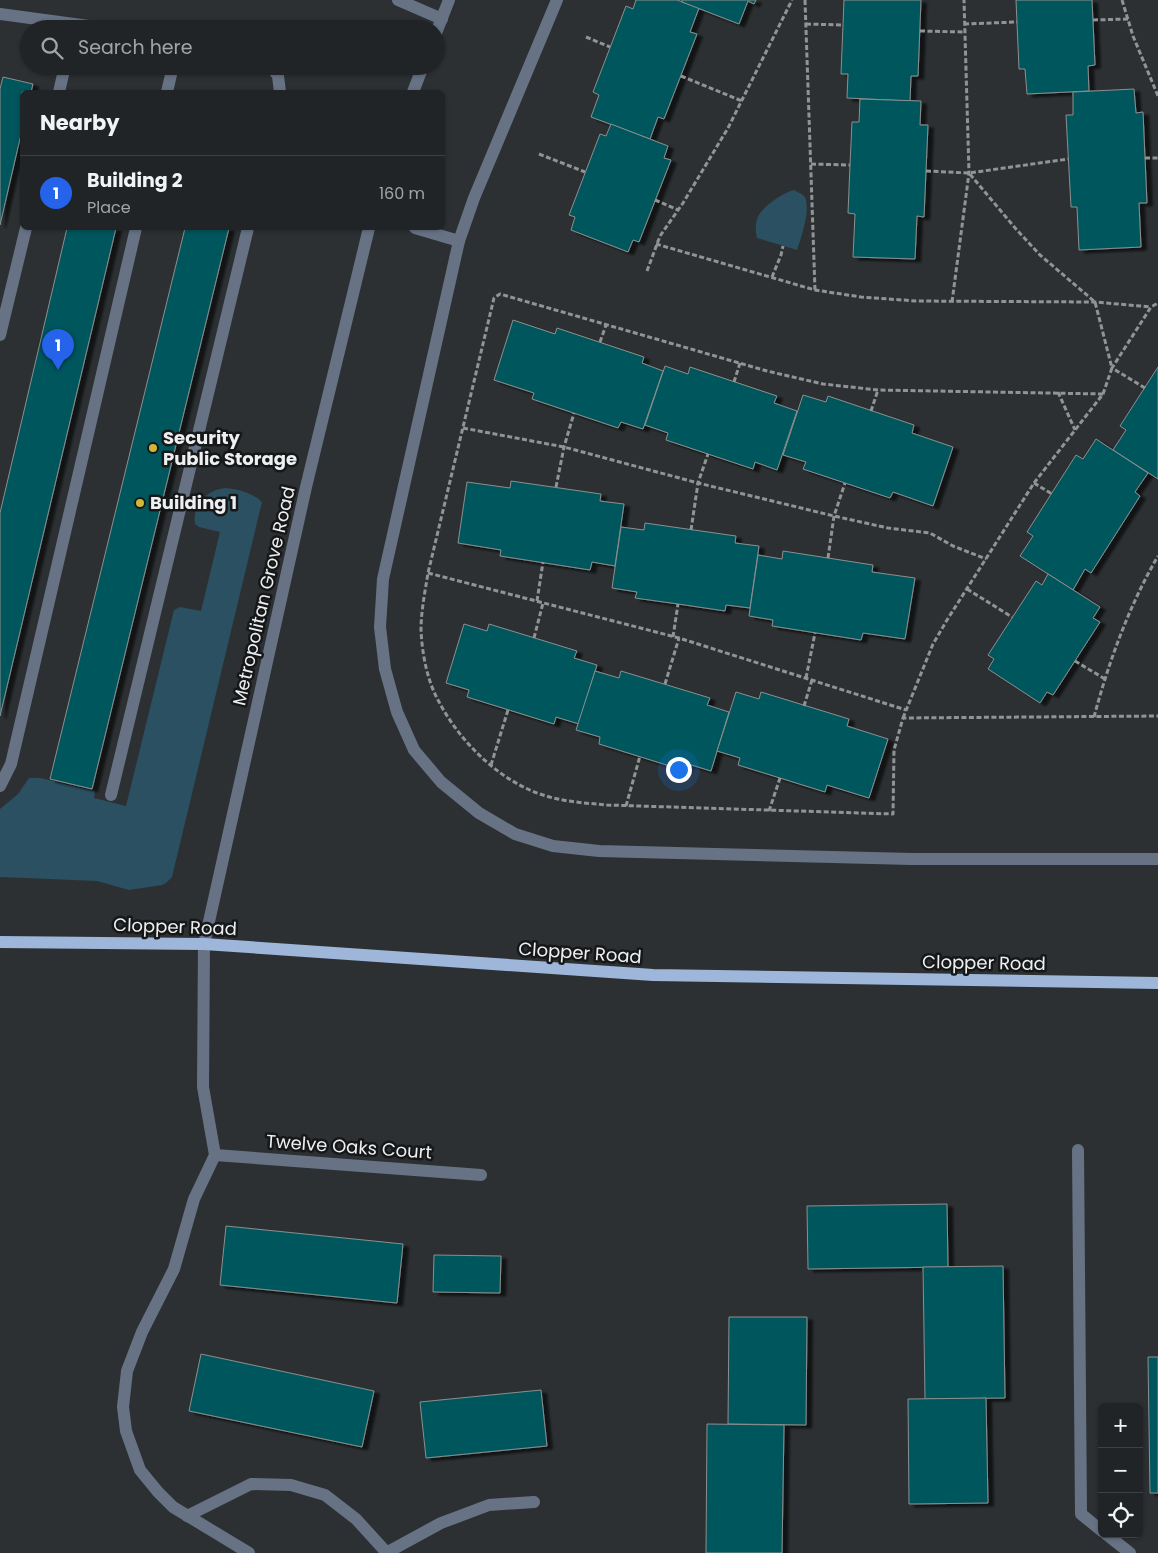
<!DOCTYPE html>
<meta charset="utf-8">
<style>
body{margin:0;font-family:Poppins,sans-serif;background:#292c2e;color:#f1f3f6}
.controls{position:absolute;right:15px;bottom:15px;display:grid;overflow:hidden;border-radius:8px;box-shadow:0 1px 4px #0004}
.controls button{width:45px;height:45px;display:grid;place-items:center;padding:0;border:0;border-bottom:1px solid #3e4143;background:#212426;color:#f1f3f6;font:25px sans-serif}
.you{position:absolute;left:678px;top:769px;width:18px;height:18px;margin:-12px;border:4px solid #fff;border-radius:50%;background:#1a73e8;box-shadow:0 0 0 8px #1a73e833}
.badge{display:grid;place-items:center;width:32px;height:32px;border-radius:50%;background:#2563eb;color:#fff;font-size:16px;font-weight:700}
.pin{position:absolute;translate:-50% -41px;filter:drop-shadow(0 1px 2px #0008)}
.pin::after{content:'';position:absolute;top:26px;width:18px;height:15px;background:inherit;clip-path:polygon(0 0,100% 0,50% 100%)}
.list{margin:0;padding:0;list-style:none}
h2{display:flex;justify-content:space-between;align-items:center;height:65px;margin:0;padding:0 20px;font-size:21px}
h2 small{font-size:16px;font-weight:400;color:#a2a4a7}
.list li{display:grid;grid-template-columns:32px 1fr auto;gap:15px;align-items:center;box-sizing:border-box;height:75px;padding:0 20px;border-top:1px solid #3e4143}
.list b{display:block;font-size:19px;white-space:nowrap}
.list p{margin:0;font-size:16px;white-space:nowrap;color:#a2a4a7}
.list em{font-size:16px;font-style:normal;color:#a2a4a7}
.icon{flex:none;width:28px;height:28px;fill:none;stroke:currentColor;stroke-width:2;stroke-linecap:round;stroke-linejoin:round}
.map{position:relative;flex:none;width:1158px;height:1553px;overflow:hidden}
.search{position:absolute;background:#212426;box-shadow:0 1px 4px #0004;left:20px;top:20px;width:425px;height:55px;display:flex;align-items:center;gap:12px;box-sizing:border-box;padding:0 18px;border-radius:28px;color:#a2a4a7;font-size:19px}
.panel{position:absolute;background:#212426;box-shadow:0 1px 4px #0004;left:20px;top:90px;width:425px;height:140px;border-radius:8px}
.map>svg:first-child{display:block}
.green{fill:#2a5062}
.building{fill:#06565d;stroke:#8a8f8f;filter:url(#shadow)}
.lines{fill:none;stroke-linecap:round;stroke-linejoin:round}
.path{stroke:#919496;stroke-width:3;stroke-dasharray:5 2.5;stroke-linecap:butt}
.minor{stroke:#677385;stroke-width:12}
.major{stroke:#9db6da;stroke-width:12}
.poi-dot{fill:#cfb837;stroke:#161718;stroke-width:2}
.labels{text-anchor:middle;stroke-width:5;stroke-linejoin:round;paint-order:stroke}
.poi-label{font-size:18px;font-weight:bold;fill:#edeff0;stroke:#161718;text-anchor:start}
.street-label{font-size:18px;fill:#edeff0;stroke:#161718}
</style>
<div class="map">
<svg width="1158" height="1553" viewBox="0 0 1158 1553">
<defs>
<filter id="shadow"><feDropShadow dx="5.5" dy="3" stdDeviation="1" flood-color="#0009"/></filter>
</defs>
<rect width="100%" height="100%" fill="#2c3032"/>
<!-- green -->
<g class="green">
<path d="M794 190C797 192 801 193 804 196 812 207 801 238 797 250L757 238C755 230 755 219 761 212 768 203 783 193 794 190Z"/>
<path d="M225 488C238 489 253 493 262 502L172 877 166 883 162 885 129 890 97 881 0 877V809L18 794 29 778H40L95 791 94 798 126 806 174 610 180 607 201 611 220 532 199 527 195 524C192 505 207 490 225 488Z"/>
</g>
<!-- building -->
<g class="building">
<path d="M636 0H677L699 8 690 32 697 34 664 119 658 117 650 139 591 117 599 95 593 92 626 6 633 9Z"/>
<path d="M682 0H756L754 4 748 1 739 24 682 2Z"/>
<path d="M844 0H921L918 76H911L910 101 847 98 848 74H841Z"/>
<path d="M1016 0H1092L1095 65 1088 66 1089 91 1027 94 1025 69H1019Z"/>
<path d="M3 77 33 84 31 92H22V130L0 225V89Z"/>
<path d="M1134 89 1136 113 1143 112 1145 158 1147 203H1139L1141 247 1079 250 1077 207H1071L1066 115H1073V92Z"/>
<path d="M860 99 921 101 920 125H928L924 217 917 216 915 259 853 257 855 214 848 213 850 165 852 122H859Z"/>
<path d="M611 124 668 146 664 158 671 160 639 242 633 240 628 252 571 230 575 217 569 215 600 134 606 136Z"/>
<path d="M67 228H116L0 716V513Z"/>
<path d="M185 228H229L92 789 50 779Z"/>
<path d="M513 320 555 334 557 328 644 357 642 363 663 371 643 429 621 422 618 428 532 399 534 393 494 380Z"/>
<path d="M665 366 688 374 690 367 777 396 774 403 797 411 777 470 755 462 753 469 666 440 668 433 645 425Z"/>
<path d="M1158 367V479L1113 450 1126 430 1120 426Z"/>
<path d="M803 395 826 402 828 396 914 425 912 433 953 447 933 506 893 492 890 498 803 469 806 462 783 455Z"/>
<path d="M1096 439 1148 473 1135 492 1140 496 1091 573 1085 569 1073 590 1020 556 1033 536 1027 532 1076 455 1083 459Z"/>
<path d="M511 481 601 494 600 501 624 504 615 566 592 562 590 570 500 556 501 550 458 543 467 482 510 488Z"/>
<path d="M645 523 736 536 735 543 759 546 750 608 726 605 725 611 678 604 635 598 637 592 612 588 621 527 644 530Z"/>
<path d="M783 551 873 565 872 572 915 578 905 639 863 633 861 640 772 626 773 620 749 616 758 555 782 559Z"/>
<path d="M1048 574 1100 607 1093 618 1100 622 1053 695 1047 692 1040 703 988 669 994 659 988 655 1036 581 1042 585Z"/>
<path d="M464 624 487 631 489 624 577 651 574 658 597 665 579 724 556 717 554 724 467 697 469 690 446 683Z"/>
<path d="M595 671 619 678 621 671 710 698 707 705 729 712 711 771 688 764 686 771 599 744 600 737 576 730Z"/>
<path d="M736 692 759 699 761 692 849 719 847 726 888 739 869 798 827 785 825 792 780 778 738 765 740 758 717 751Z"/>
<path d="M947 1204 948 1267 808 1269 807 1206Z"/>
<path d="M226 1226 403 1244 397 1303 220 1285Z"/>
<path d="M434 1255 501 1256 500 1293 433 1292Z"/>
<path d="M1003 1266 1005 1398 925 1399 923 1267Z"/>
<path d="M729 1317H807L806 1425 728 1424Z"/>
<path d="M201 1354 374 1391 362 1447 189 1411Z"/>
<path d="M1148 1357H1158V1493H1150Z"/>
<path d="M541 1390 547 1446 426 1458 420 1402Z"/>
<path d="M986 1398 988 1503 909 1504 908 1399Z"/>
<path d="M707 1424 784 1425 782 1553H706Z"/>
</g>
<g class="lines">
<!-- path -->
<g class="path">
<path d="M805 0 815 290"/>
<path d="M1122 0 1133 36 1158 96"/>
<path d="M1093 20 1128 19"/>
<path d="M806 24 843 25"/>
<path d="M964 24 1017 22"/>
<path d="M920 31 964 32"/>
<path d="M586 37 610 47"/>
<path d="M681 76 742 101"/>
<path d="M539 154 585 172"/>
<path d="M1145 158H1158"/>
<path d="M811 164 850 165"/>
<path d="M926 171 969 173 1068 159"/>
<path d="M655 200 678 210"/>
<path d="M656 244 815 290 861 297 916 301 1095 302 1151 307"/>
<path d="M647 271 660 236 683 203 728 128 792 0"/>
<path d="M772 277 781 255 783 246"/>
<path d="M952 302 969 173 964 0"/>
<path d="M600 342 606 325"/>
<path d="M734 382 740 363"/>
<path d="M1145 388 1112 368 1151 307 1158 303"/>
<path d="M1058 392 1075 430"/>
<path d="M1103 394 878 390 823 384 767 371 500 294 494 298 428 573C425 592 421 611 421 630 422 653 427 680 438 700 459 741 499 781 543 795 564 802 586 803 607 805L893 814 894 750 903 718 1158 716"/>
<path d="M871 411 878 390"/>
<path d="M463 428 564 447 698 483 834 516 888 528 930 533 953 546 986 559"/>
<path d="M1034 483 1052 494"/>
<path d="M556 487 564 447 574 413"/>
<path d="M691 530 698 483 708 454"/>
<path d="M828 558 834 516 845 483"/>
<path d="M428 573 679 638 906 710"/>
<path d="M967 589 1012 617"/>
<path d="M537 601 543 562"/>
<path d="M673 637 678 604"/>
<path d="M534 638 543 603"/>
<path d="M1075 661 1105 679"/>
<path d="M806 678 815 633"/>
<path d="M665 684 679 638"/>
<path d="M804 706 812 680"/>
<path d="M1094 717C1109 661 1129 606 1158 556"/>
<path d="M903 718 933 644 947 620 1034 483 1103 394 1112 368 1095 302 1040 255 1016 229 969 173"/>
<path d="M491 765 508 710"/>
<path d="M626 806 640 756"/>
<path d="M769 811 780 778"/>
</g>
<!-- minor -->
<g class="minor">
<path d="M398 0 442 19"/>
<path d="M557 0 474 198 459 241 383 579 380 627 385 669 397 712 414 750 441 782 479 813 515 834 553 846 599 851 912 859H1158"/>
<path d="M0 14 111 29"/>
<path d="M436 33 449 0"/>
<path d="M271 66 278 76 280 92"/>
<path d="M59 92 65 66"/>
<path d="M167 92 173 66"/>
<path d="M413 92 423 66"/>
<path d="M415 228 459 241"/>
<path d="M0 335 26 228"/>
<path d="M0 786 11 764 136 228"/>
<path d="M111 795 248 228"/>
<path d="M1078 1150 1081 1514 1102 1531"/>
<path d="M215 1155 481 1175"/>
<path d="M187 1516 251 1484 291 1485 325 1495 356 1519 387 1553"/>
<path d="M1106 1534 1130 1553"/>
<path d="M249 1553 173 1507 158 1492 140 1470 126 1431 123 1407 127 1371 142 1332 174 1269 194 1199 215 1155 203 1087 204 944 306 487 369 228"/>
<path d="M386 1553 441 1523 489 1505 534 1502"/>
</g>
<!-- major -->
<path class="major" d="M0 942 204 944 653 975 1158 983"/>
</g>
<!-- markers -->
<g class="poi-dot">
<circle cx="153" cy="448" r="5"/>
<circle cx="140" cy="503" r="5"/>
</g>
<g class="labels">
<!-- poi labels -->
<g class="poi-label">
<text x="163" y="444">Security<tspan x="163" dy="21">Public Storage</tspan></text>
<text x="150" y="509">Building 1</text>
</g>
<!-- street labels -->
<g class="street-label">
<text transform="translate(264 596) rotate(-77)" y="6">Metropolitan Grove Road</text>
<text transform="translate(175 927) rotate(2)" y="6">Clopper Road</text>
<text transform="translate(580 953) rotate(4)" y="6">Clopper Road</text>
<text transform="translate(984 963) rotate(1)" y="6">Clopper Road</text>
<text transform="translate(349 1147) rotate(4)" y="6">Twelve Oaks Court</text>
</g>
</g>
</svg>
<div class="controls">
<button>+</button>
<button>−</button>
<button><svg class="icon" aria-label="locate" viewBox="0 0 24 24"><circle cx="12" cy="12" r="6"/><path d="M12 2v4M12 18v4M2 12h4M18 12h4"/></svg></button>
</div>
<div class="you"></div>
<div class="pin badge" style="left:58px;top:370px">1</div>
<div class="search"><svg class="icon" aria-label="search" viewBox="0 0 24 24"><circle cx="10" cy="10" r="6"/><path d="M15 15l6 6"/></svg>Search here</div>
<section class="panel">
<h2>Nearby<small></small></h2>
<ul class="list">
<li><span class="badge">1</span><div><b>Building 2</b><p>Place</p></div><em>160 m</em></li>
</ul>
</section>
</div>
